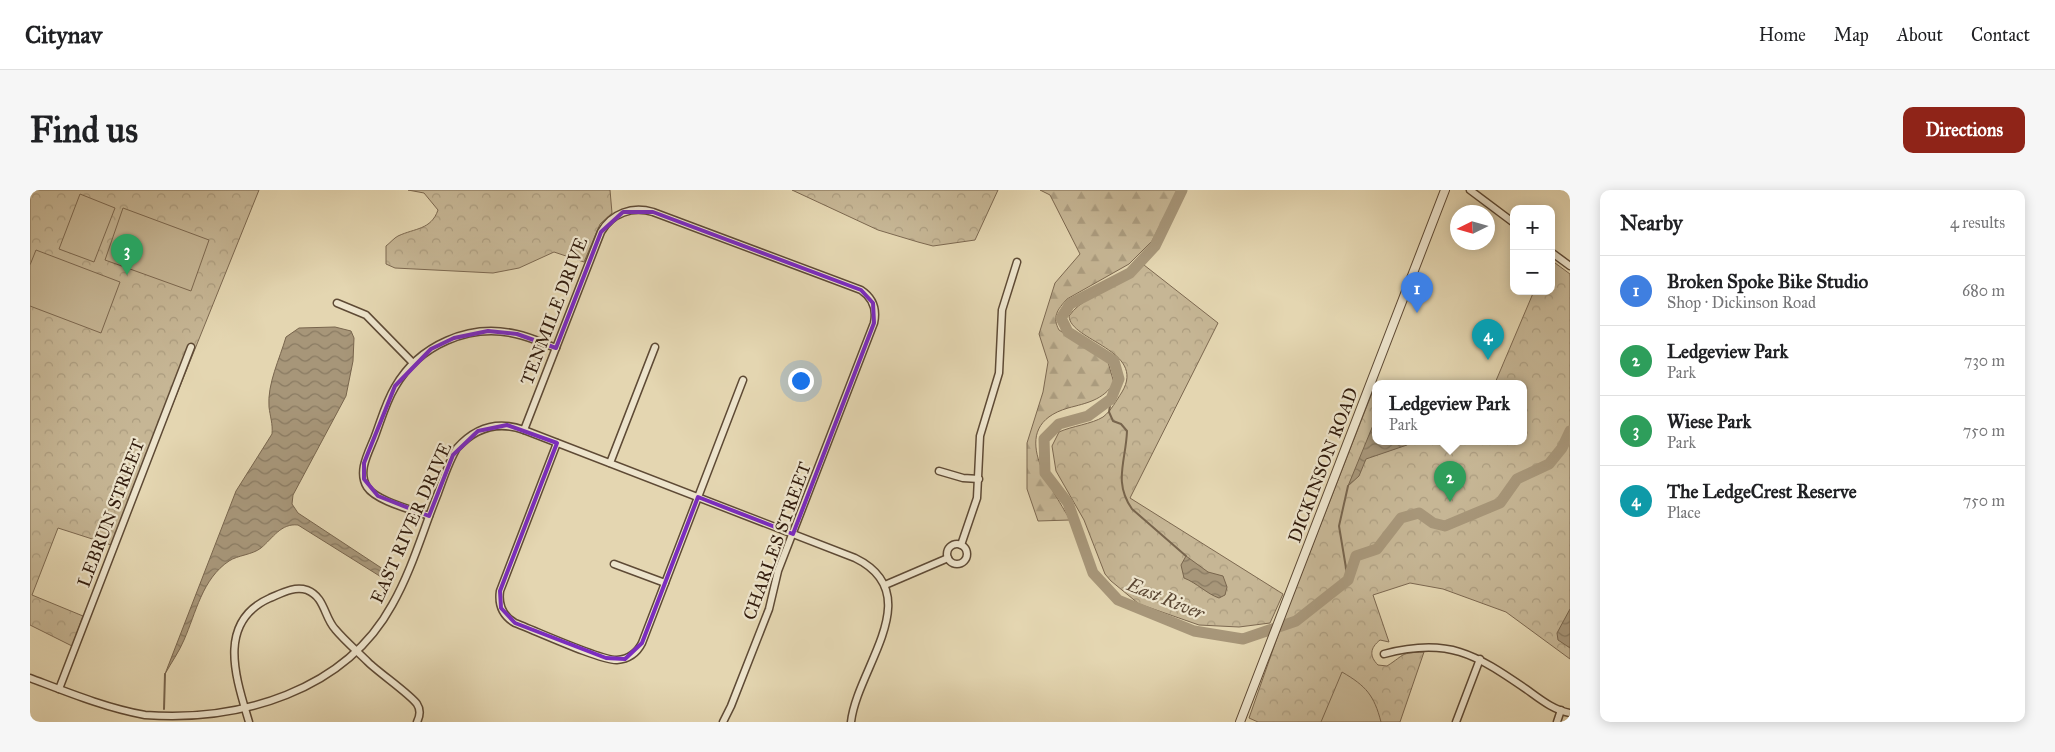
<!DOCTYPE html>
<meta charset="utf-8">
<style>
body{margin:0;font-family:"IM FELL Great Primer",serif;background:#f6f6f6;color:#202124}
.controls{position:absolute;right:15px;top:15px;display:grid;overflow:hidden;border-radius:10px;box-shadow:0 2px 12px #0003}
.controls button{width:45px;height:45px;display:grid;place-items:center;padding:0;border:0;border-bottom:1px solid #e0e0e0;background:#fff;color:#202124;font:25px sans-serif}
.compass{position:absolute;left:1420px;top:15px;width:45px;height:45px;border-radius:50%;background:#fff;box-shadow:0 2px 12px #0003;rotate:265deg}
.you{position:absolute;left:770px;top:190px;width:18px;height:18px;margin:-12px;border:4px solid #fff;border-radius:50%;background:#1a73e8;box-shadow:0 0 0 8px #1a73e833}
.badge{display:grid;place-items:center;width:32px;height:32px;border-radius:50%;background:#8f2418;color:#fff;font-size:16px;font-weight:700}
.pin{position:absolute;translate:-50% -41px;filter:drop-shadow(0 1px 2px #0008)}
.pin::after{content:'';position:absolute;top:26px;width:18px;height:15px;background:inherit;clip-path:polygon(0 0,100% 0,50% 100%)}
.popup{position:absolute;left:1342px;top:190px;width:155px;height:65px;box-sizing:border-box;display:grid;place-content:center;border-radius:10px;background:#fff;filter:drop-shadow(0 1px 4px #0005);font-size:16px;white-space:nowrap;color:#757577}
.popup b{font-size:19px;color:#202124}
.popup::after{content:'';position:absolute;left:50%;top:100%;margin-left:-10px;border:10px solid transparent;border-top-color:#fff}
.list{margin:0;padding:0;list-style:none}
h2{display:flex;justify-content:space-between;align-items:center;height:65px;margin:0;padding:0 20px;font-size:21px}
h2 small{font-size:16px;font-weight:400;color:#757577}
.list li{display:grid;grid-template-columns:32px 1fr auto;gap:15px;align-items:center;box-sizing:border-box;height:70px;padding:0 20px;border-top:1px solid #e0e0e0}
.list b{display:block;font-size:19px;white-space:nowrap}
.list p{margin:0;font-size:16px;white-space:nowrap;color:#757577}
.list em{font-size:16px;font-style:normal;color:#757577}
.map{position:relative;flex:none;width:1540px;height:532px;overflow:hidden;border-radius:10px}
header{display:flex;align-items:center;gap:30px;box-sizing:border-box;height:70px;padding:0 25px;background:#fff;border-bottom:1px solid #e0e0e0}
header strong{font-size:24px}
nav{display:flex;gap:28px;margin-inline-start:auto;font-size:18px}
.intro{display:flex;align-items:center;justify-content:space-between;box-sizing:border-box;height:120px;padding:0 30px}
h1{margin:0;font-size:35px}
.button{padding:12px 22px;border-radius:10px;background:#8f2418;color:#fff;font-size:18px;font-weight:700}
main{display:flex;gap:30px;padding:0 30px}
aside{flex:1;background:#fff;border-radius:10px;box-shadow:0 2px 12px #0003}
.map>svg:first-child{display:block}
.forest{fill:url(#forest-firs);stroke:#7c6850}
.park{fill:url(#park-crowns);stroke:#7c6850}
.garden{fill:#c6b695;stroke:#7c6850}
.water{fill:url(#water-waves);stroke:#78654d}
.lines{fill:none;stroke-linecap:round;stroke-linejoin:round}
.stream{stroke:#78654d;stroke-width:2}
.river{stroke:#a79679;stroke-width:11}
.minor-casing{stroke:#5e4a35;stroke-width:9}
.tertiary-casing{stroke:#5e4a35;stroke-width:10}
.minor{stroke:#ede4cc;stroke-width:6}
.tertiary{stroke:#ede4cc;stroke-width:8}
.marked{fill:none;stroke:#7b2cbf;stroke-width:4;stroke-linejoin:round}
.labels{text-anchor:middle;stroke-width:4.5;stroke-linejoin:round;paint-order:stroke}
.street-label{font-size:18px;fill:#311b0c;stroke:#ede4cc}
.water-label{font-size:19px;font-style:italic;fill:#5a4632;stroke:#ede4cc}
</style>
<header>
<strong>Citynav</strong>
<nav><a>Home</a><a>Map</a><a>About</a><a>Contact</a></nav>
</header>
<div class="intro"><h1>Find us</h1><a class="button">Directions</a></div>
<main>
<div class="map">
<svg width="1540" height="532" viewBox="0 0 1540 532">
<defs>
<pattern id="forest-firs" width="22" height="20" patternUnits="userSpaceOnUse" patternTransform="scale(1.25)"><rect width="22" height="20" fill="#c6b695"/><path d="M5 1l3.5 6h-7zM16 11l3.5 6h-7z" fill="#ab9c7f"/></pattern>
<pattern id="park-crowns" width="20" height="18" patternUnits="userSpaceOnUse" patternTransform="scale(1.25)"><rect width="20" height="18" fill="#c6b695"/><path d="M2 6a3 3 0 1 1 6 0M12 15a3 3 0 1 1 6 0" fill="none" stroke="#ab9c7f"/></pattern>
<pattern id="water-waves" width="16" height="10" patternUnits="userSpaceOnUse" patternTransform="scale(1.25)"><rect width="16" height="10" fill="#a79679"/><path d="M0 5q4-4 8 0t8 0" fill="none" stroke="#897a62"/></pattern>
</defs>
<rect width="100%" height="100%" fill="#e4d6b1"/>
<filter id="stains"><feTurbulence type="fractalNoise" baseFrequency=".004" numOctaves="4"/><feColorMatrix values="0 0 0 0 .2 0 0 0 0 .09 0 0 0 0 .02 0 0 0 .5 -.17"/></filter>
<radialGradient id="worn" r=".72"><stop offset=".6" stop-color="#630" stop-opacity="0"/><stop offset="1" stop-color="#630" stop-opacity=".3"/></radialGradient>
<!-- forest -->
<path class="forest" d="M1010 0H1148L1122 51 1099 74 1037 109C1027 120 1022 127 1029 140L1078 172 1084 193C1073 210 1057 213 1038 218 974 237 1022 297 1040 330L1008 331 997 299V253L1013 202 1018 172 1009 144 1025 93 1050 64 1020 5Z"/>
<!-- park -->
<g class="park">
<path d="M0 0H229L136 231 130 228 81 355 28 338 2 405 53 426 42 456 0 435Z"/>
<path d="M378 0H580L582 23 570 34 554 72 524 62 489 78 463 83 365 78 356 74V56C360 53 364 48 368 46 385 38 401 40 408 20L394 3Z"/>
<path d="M762 0H968L945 50 903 56 888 52 848 40Z"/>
<path d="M1521 70 1540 84V469L1476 422 1413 399 1380 393 1343 405 1359 452 1350 450C1340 458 1339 466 1348 475L1357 476C1376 464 1369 463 1394 462L1370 532H1228L1219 528 1253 431 1342 203 1346 204V251H1494V193H1465L1504 101H1521Z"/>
<path d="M1114 75 1188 133 1100 308 1253 404 1240 433 1209 437 1169 435 1109 414 1081 391 1075 384 1054 330 1026 281 1022 256 1029 242C1042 236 1062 234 1073 227 1081 221 1086 211 1092 202 1117 160 1040 151 1039 126 1050 110 1070 104 1085 95 1095 90 1105 82 1114 75Z"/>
</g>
<!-- garden -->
<g class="garden">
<path d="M50 4 85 18 64 72 29 59Z"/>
<path d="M93 18 179 50 161 101 75 70Z"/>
<path d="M6 60 90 92 71 143 0 116V75Z"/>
<path d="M1312 482C1336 496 1344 505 1351 532H1291Z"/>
</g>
<!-- water -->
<g class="water">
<path d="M305 137 321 141 324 148 323 171 316 206 263 305 262 314 268 323 356 381 362 386 360 390H356L268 335C251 333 243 348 231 358 222 365 208 365 199 371 172 389 166 423 154 450 149 462 141 473 135 484L206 301 242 244C243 234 240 226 239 217 237 194 250 168 256 147L269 138Z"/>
<path d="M1346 228V251H1380L1377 255 1336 269 1329 286 1318 296Z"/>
<path d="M1156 366 1178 382 1193 386 1197 397 1195 405 1189 408C1177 404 1167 393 1154 388L1151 375Z"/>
<path d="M1540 419V458L1528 450 1527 443Z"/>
</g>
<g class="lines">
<!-- stream -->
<g class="stream">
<path d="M1081 209 1079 222 1083 231 1091 234 1097 241C1096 271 1083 292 1102 319L1156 366"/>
<path d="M1318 296 1309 336 1318 390"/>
<path d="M134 519 135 484"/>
</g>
<!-- river -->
<path class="river" d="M1152 0 1125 56 1100 83 1040 114 1031 128 1038 142 1084 171 1089 189 1081 209 1058 226 1029 234 1014 249 1015 283 1038 313 1063 383 1088 410 1164 441 1213 449 1266 431 1318 390 1326 366 1347 359 1371 328 1389 323 1403 333 1415 336 1470 313 1487 289 1519 274 1532 258 1540 241"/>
<defs>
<g id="minor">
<path d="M1440 0 1484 33"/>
<path d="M1521 62 1540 76"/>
<path d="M307 113 336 125 383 173"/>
<path d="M494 240 571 42C582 23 602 16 623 22L831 100C843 108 847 119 844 133L748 381 739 419 701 516 693 532"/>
<path d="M527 253 470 401C468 415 473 426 485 433 504 440 571 471 587 470 599 469 607 463 612 453L713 190"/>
<path d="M580 273 625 157"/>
<path d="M909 281 933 288 949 289"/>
<path d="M399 326C383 320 346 311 337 297 327 281 339 262 345 246 351 230 356 212 365 197 389 155 439 133 486 144 500 147 513 153 526 158"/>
<circle cx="927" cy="364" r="10"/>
<path d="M931 355 947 308 950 246 969 183 972 120 987 72"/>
<path d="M584 374 635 393"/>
<path d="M855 395 918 368"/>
<path d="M1354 464C1418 447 1445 464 1496 499 1510 509 1523 520 1540 523"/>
<path d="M0 488C37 502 76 518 115 525 210 532 315 501 362 415 382 380 393 340 408 303 414 287 419 271 427 258 446 237 469 231 494 240L825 368C899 404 827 478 821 532"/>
<path d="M29 499 161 157"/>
<path d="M219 532C206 488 186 432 240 408 252 403 264 396 277 400 295 407 294 427 305 439 315 451 327 461 338 472 348 482 381 505 387 514 391 520 390 526 387 532"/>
<path d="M1426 532 1450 469"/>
<path d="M1527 532 1531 520"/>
</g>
<path id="tertiary" d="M1210 532 1415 0"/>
</defs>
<!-- minor casing -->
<use href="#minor" class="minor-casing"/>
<!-- tertiary casing -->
<use href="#tertiary" class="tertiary-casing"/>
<!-- minor -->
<use href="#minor" class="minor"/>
<!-- tertiary -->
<use href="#tertiary" class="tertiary"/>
</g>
<!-- marked area -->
<path class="marked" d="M593 22H623L831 100 843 113 844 133 763 344 668 307 612 453 595 469 576 468 485 433 471 418 470 401 527 253 477 235 448 241 423 265 399 326 348 306 334 289V273L365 196 401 159 424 148 458 141 487 144 526 158 571 42Z"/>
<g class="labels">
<!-- street labels -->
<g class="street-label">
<text transform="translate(524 121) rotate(-69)" y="6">TENMILE DRIVE</text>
<text transform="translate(1293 275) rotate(-69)" y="6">DICKINSON ROAD</text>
<text transform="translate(81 323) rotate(-69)" y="6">LEBRUN STREET</text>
<text transform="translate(381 333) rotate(-66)" y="6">EAST RIVER DRIVE</text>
<text transform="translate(747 351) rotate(-70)" y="6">CHARLES STREET</text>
</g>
<!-- water labels -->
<g class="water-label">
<text transform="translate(1136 408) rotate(22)" y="7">East River</text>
</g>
</g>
<rect width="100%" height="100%" filter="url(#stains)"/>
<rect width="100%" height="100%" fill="url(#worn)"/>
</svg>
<div class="controls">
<button>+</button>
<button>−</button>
</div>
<svg class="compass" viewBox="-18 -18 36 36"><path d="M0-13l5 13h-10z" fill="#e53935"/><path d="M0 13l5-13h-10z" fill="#757577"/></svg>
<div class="you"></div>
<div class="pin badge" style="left:1387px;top:123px;background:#3f7fe0">1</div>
<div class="pin badge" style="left:1420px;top:312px;background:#2e9e5b">2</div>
<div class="popup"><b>Ledgeview Park</b>Park</div>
<div class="pin badge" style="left:97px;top:85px;background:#2e9e5b">3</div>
<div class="pin badge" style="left:1458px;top:170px;background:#0f9aa8">4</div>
</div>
<aside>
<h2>Nearby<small>4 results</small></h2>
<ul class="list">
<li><span class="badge" style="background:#3f7fe0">1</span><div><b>Broken Spoke Bike Studio</b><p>Shop · Dickinson Road</p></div><em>680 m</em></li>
<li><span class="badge" style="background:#2e9e5b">2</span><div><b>Ledgeview Park</b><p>Park</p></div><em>730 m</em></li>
<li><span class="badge" style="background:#2e9e5b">3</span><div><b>Wiese Park</b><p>Park</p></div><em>750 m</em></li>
<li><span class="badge" style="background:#0f9aa8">4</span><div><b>The LedgeCrest Reserve</b><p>Place</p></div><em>750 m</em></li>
</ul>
</aside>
</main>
